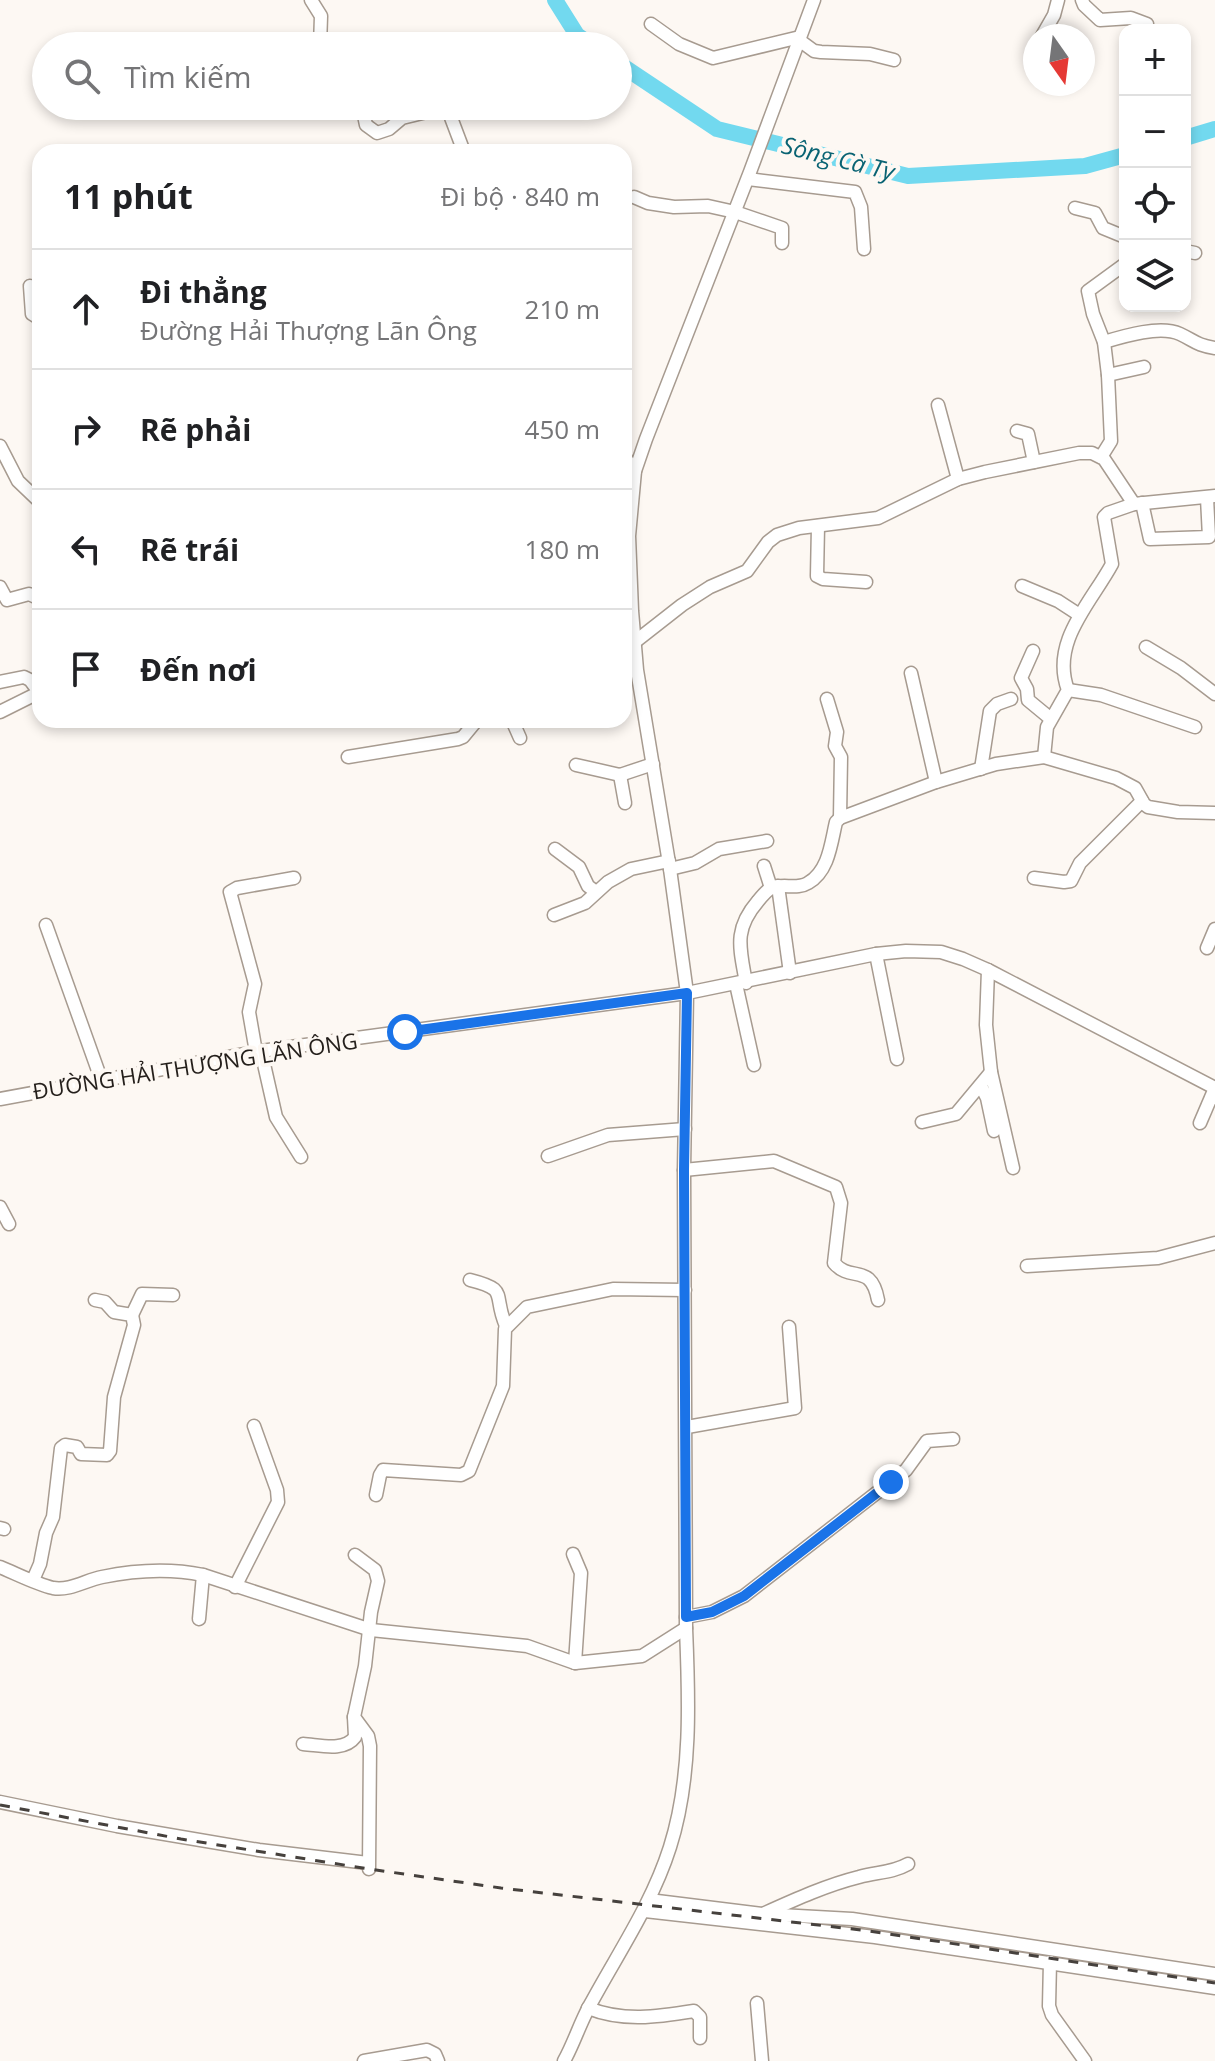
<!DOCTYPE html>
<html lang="vi">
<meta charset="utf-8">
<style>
body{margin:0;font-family:"Open Sans",sans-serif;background:#f6f6f6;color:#202124}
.controls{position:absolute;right:24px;top:24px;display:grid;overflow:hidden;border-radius:16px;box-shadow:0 4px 12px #0003}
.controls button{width:72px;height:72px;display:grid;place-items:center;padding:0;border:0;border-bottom:2px solid #e0e0e0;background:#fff;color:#202124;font:40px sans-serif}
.compass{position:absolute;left:1023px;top:24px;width:72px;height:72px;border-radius:50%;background:#fff;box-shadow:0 4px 12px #0003;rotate:166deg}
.stop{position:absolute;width:24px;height:24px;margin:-18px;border:6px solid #1a73e8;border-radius:50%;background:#fff}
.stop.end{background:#1a73e8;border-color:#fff;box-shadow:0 2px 8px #0008}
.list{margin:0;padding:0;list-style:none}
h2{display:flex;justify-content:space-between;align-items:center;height:104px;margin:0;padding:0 32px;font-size:34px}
h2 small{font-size:26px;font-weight:400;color:#757577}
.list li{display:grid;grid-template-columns:52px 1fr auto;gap:24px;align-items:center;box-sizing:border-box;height:120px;padding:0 32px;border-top:2px solid #e0e0e0}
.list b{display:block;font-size:30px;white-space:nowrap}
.list p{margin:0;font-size:26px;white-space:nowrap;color:#757577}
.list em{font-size:26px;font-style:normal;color:#757577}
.icon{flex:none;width:44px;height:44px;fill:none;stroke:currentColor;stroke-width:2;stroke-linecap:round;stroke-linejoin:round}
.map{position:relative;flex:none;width:1215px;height:2061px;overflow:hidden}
.search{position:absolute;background:#fff;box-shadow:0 4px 12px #0003;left:32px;top:32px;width:600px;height:88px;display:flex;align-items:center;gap:20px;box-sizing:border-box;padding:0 28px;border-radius:44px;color:#757577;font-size:30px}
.panel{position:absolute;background:#fff;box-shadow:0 4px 12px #0003;left:32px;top:144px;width:600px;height:584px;border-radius:24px}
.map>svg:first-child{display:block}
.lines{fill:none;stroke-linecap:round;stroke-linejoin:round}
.river{stroke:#72d9ef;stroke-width:16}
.minor-casing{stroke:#a79b90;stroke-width:15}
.minor{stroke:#fff;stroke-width:12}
.rail{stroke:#46413d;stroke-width:3;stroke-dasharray:10 10;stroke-linecap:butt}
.route{stroke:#1a73e8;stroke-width:10}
.labels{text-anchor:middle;stroke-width:8;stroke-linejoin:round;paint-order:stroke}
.street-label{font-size:22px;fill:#241f1b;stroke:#fdf8f3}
.water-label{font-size:24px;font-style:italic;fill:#096373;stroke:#fdf8f3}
</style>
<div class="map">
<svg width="1215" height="2061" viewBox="0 0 1215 2061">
<rect width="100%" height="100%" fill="#fdf8f3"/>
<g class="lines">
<!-- river -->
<g class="river">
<path d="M555 0 577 35 593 46"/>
<path d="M618 63 717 129 908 176 1085 166 1125 155"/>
<path d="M1185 138 1215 129"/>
</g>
<defs>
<g id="minor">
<path d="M311 0 321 16 320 46"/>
<path d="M1082 0 1084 5 1100 20 1131 18 1147 24"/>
<path d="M651 24 679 44 713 58 800 37"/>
<path d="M1042 36 1054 15 1058 0"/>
<path d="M799 40 814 51 821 52 870 54 894 60"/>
<path d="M362 106 366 125 377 133 389 129 402 118 447 107 464 152"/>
<path d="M748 179 855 192 861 207 864 249"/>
<path d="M634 197 648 203 674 207 708 206 735 212 782 228V243"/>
<path d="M1075 208 1095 213 1103 228 1125 237"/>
<path d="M1185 251 1195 253"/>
<path d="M30 286 32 314 40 319"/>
<path d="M1104 342C1124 336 1160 325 1180 334 1195 341 1196 345 1215 348"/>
<path d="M1108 375 1144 367"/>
<path d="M938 405 958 479"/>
<path d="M1017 431 1028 434 1034 462"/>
<path d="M0 446 18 481 40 502"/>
<path d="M624 456 635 471"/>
<path d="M1101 457 1111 441 1108 375 1104 342 1093 314 1088 291 1125 264"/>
<path d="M1142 503 1150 539 1209 537 1207 498"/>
<path d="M818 526 817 576 823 579 866 582"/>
<path d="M1022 586 1058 601 1078 614"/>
<path d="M0 587 7 600 29 594 40 599"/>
<path d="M636 641 682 605 710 587 747 571 768 542 777 535 799 528 878 518 958 479 985 472 1079 453H1092L1104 459 1134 504 1215 496"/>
<path d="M1146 647 1181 668 1215 694"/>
<path d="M1033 651 1021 678 1027 689 1028 700 1051 719"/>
<path d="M911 673 936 782"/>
<path d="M0 682 24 677 30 680 39 692"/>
<path d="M1068 690 1101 695 1195 727"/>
<path d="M827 699 837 732 835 746 841 757 840 818"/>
<path d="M0 712 40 692"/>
<path d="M512 720 520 738"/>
<path d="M348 757 458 739 463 737 477 720"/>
<path d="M1044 757 1047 727 1068 690C1050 642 1091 603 1112 564L1104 517 1108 513 1134 504"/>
<path d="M576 765 620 775 653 764"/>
<path d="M981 769 990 711 997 704 1011 699"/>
<path d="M620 775 625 803"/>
<path d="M555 849 579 867 588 886 596 892"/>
<path d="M764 866 771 888"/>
<path d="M670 869 695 863 719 849 767 841"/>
<path d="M1034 878 1064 882 1071 881 1080 863 1142 801"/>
<path d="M778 886 790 973"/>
<path d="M554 915 585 903 608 882 631 869 669 861"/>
<path d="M46 925 101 1079"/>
<path d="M1207 948 1215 929"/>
<path d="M876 954 897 1059"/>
<path d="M988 970 986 1025 991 1072 1013 1168"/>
<path d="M746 983C740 948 733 930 758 901 762 896 766 891 771 888 783 883 797 890 808 883 829 871 831 843 836 822L840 818 936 782 996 764 1044 757 1116 778 1135 788 1144 804 1148 807 1178 812 1215 813"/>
<path d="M736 984 754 1065"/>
<path d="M261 1051 276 1117 301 1157"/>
<path d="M256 1052 249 1012 255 984 230 892 237 888 294 878"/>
<path d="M981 1086 987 1098 994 1131"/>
<path d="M0 1099 261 1051 687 993 876 954 906 951 941 952 963 959 988 970 1215 1088"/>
<path d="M922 1122 956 1114 991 1072"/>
<path d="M1200 1123 1215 1088"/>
<path d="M548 1156 608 1135 685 1129"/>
<path d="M684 1170 774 1161 836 1187 841 1203 834 1263C851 1283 871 1262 878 1300"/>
<path d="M0 1207 9 1224"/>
<path d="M1027 1266 1158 1258 1215 1243"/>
<path d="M470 1280C510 1290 492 1294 506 1326"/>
<path d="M132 1315 142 1294 173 1295"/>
<path d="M687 1427 795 1408 789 1327"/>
<path d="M376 1495 380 1475 383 1470 461 1475 469 1471 503 1386 505 1329 527 1307 575 1297 613 1289 685 1290"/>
<path d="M0 1528 4 1529"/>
<path d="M573 1554 581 1573 575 1663"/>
<path d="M355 1555 375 1570 378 1581 371 1612 365 1666 354 1717 368 1736 370 1746 369 1869"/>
<path d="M0 1567C17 1574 36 1584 53 1588 70 1591 86 1580 102 1577 136 1570 169 1568 203 1575L371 1630 527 1646 575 1663 642 1656 686 1628"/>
<path d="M33 1580 40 1564 46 1533 53 1517 61 1448 65 1445 77 1447 81 1454 107 1455 110 1451 114 1397 134 1325 132 1315 114 1312 105 1302 95 1300"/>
<path d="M235 1587 278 1502 277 1490 254 1426"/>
<path d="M686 1617 712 1612 744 1596 906 1470 927 1441 953 1439"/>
<path d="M199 1619 203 1575"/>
<path d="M303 1744C320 1745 344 1752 355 1737L354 1717"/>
<path d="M0 1802 117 1826 259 1850 368 1863"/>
<path d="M649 1900 762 1914 852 1919 1215 1974"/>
<path d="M645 1911 875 1937 1215 1988"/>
<path d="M765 1913C796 1899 827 1885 859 1877 877 1872 892 1873 908 1864"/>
<path d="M1050 1962 1049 2006 1052 2015 1085 2061"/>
<path d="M757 2003 762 2061"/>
<path d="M588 2008C623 2022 657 2017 694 2011L700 2017V2038"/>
<path d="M364 2061 427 2050 435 2054 438 2061"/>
<path d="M564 2061C574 2043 580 2023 590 2005 618 1953 652 1904 670 1847 692 1778 689 1699 686 1628L684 1170 687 993 670 869 637 670 632 611 629 536 635 471 646 439 750 172 814 0"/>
</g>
</defs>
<!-- minor casing -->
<use href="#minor" class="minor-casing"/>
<!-- minor -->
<use href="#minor" class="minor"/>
<!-- rail -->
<path class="rail" d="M0 1805 181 1839 369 1869 501 1888 869 1931 1215 1983"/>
</g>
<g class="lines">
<!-- route -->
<path class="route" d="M405 1032 687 993 684 1170 686 1617 712 1612 744 1596 891 1482"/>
</g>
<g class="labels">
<!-- street labels -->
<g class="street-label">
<text transform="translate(195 1066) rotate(-9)" y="8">ĐƯỜNG HẢI THƯỢNG LÃN ÔNG</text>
</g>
<!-- water labels -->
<g class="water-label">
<text transform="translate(838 159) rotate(14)" y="8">Sông Cà Ty</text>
</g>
</g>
</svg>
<div class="controls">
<button>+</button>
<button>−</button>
<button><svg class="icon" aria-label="locate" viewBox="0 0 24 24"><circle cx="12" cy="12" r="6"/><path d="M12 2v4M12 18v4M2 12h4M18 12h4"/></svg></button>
<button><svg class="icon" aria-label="layers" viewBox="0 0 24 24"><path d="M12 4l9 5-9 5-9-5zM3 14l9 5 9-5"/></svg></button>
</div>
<svg class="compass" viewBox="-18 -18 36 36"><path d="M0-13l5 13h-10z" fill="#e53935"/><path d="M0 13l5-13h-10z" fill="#757577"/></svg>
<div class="stop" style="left:405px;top:1032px"></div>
<div class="stop end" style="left:891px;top:1482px"></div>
<div class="search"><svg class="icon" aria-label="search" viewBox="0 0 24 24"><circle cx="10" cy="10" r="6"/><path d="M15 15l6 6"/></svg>Tìm kiếm</div>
<section class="panel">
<h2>11 phút<small>Đi bộ · 840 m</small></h2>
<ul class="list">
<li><svg class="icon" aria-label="ahead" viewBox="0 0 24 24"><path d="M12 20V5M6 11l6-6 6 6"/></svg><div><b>Đi thẳng</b><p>Đường Hải Thượng Lãn Ông</p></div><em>210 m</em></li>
<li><svg class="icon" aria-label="right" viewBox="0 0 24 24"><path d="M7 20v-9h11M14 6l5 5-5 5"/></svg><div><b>Rẽ phải</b></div><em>450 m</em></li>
<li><svg class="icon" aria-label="left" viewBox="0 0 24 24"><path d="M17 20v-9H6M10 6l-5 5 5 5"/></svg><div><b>Rẽ trái</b></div><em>180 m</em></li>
<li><svg class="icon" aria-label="arrive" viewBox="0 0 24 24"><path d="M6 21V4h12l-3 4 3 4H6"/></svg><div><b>Đến nơi</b></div></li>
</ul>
</section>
</div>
